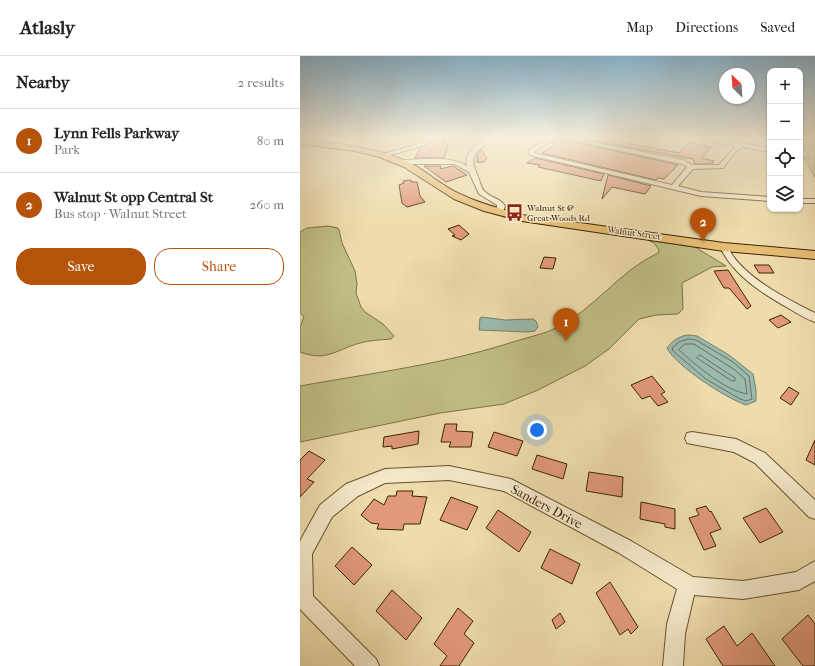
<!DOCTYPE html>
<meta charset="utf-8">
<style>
body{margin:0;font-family:"IM FELL French Canon",serif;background:#f2f2f2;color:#222}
.controls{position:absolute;right:12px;top:12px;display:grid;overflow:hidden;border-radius:8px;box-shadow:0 1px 3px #0004}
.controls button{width:36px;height:36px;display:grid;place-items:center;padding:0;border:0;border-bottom:1px solid #e0e0e0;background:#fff;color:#222;font:20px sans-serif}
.compass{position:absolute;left:419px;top:12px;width:36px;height:36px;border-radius:50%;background:#fff;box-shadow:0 1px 3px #0004;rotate:335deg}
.you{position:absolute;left:237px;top:374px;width:14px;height:14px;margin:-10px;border:3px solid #fff;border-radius:50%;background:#1a73e8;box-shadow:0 0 0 6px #1a73e833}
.badge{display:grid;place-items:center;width:26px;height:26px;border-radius:50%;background:#b45309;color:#fff;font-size:13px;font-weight:700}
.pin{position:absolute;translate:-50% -33px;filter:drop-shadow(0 1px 2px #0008)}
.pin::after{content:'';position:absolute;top:21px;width:14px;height:12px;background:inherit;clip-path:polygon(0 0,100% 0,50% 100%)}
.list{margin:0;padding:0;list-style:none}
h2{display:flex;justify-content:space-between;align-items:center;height:52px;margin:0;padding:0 16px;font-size:17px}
h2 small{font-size:13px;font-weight:400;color:#767676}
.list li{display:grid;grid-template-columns:26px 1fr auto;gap:12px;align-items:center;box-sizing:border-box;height:64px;padding:0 16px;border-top:1px solid #e0e0e0}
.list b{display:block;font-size:15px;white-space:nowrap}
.list p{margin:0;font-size:13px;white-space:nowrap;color:#767676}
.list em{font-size:13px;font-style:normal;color:#767676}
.actions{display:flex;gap:8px;padding:12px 16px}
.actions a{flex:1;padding:9px 0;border:1px solid #b45309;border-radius:16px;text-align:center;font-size:14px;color:#b45309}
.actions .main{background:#b45309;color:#fff}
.icon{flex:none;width:22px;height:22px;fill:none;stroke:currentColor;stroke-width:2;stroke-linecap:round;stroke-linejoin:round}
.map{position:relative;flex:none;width:515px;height:610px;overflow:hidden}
header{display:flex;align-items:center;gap:24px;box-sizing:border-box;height:56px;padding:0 20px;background:#fff;border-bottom:1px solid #e0e0e0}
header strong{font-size:19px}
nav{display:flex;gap:22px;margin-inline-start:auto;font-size:14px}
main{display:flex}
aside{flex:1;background:#fff}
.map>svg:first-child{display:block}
.green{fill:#c0be84;stroke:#7e7144}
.water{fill:#9abaae;stroke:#747e6a}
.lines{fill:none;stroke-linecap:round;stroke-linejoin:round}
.shore{stroke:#6b6f58;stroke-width:1}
.building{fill:#e1997b;stroke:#3c2403}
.minor-casing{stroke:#68522d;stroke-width:2}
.major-casing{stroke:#3c2403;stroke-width:2}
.minor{fill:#f4e8c9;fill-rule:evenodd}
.major{fill:#e7be76;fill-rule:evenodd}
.labels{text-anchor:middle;stroke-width:3;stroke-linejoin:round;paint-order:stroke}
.far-poi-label{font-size:9px;fill:#3c2403;stroke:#f4e8c9;text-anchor:start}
.far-street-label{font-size:9px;fill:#3c2403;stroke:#f4e8c9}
.near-street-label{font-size:13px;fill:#3c2403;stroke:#f4e8c9}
</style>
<header>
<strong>Atlasly</strong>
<nav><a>Map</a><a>Directions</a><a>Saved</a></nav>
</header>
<main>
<aside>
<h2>Nearby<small>2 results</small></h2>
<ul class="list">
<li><span class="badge">1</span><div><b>Lynn Fells Parkway</b><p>Park</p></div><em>80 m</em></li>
<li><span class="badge">2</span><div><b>Walnut St opp Central St</b><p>Bus stop · Walnut Street</p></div><em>260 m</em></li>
</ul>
<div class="actions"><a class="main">Save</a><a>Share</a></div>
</aside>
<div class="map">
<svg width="515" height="610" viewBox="0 0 515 610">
<rect width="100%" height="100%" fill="#eedcac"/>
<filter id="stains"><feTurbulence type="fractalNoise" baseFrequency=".005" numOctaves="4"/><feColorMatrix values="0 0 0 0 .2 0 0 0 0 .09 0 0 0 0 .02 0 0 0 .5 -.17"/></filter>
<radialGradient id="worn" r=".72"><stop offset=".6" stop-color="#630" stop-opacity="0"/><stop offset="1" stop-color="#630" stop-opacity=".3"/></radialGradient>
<!-- green -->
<g class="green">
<path d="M500 82H515V122L504 101 510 102 500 85Z"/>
<path d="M28 170 38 172 39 174 42 187 55 215 57 228 56 237 61 251 65 256 83 268 94 280 91 283C81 284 70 284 60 287 35 294 27 306 0 296V271L4 261 0 257V176L7 172Z"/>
<path d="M348 184 395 191 426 210 412 211 382 227 383 253 378 258 356 259 339 263 309 293 285 310 238 334 204 348 140 357 0 386V330C72 317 146 308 216 285 229 281 244 278 256 272 295 253 319 215 358 197L359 194 354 187Z"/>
</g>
<!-- water -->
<g class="water">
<path d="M182 261 205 264 233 263 236 265 238 271 235 275 228 276 179 274 180 262Z"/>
<path d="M388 279 397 280 429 299 453 318 456 334V345L446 349C426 342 377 311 367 292 372 285 379 280 388 279Z"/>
</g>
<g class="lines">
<!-- shore -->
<g class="shore">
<path d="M389 283 396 284 433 306 449 320 452 343 446 345 440 343 406 323 373 295 372 292 379 286Z"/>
<path d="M385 288H394L435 314 445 323 447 338C424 334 396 309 379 294Z"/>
<path d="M400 299 435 322V325H432L397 302Z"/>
</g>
</g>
<!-- building -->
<g class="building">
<path d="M138 82H146L145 88 148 89 144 102H115L120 92Z"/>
<path d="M257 82 262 83 378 109 364 123 358 122 356 124 242 97 257 88 251 87Z"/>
<path d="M278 82H301L379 97 388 87 411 91 402 102 414 105 412 108H395L393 103Z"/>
<path d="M182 94 187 102 184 106H177V98Z"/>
<path d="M235 102 304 118 301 125 238 111 240 109 227 107Z"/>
<path d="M124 110H141L140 113 153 110 167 119 146 126Z"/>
<path d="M308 119 351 130 345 138 312 131 302 143Z"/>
<path d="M111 124V126H117L120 140 125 146 107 151 102 147 99 129 104 127 103 125Z"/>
<path d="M159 169 169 178 161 184 152 180 155 179 148 173Z"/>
<path d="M244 201 256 202 253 213 240 212Z"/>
<path d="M454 209H469L474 217H459Z"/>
<path d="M428 214 451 250 447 253 429 232H424L414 215Z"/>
<path d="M481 259 491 266 478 272 469 264Z"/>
<path d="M352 320 365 336 361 338 368 346 358 350 350 340 342 343 331 329Z"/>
<path d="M489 331 499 337 491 349 480 342Z"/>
<path d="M145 368H157L156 375 173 376 171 391H149L151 386H141Z"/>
<path d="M119 375 118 388 92 393V390L83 391 84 381Z"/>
<path d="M194 376 223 385 217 400 188 391Z"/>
<path d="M515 384V409L506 404Z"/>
<path d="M9 395 25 404 7 423 14 426 0 441V404Z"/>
<path d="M237 399 267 408 263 423 232 413Z"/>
<path d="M289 416 323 421 322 441 286 435Z"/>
<path d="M97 435H113L112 440 127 441 120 468H104L103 474 77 473 79 468 71 467 61 459 74 443 84 449 88 440H96Z"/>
<path d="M151 441 178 451 167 474 140 464Z"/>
<path d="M341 446 375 453V473L365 471V468L340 463Z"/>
<path d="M406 450 410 456 411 455 421 473 410 477 416 490 404 494 389 462 399 459 396 453Z"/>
<path d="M466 452 483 476 460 487 443 462Z"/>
<path d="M198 454 231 476 219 496 186 472Z"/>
<path d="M52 491 72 509 54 529 35 510Z"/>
<path d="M250 493 280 508 272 528 241 512Z"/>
<path d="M310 526 338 571 331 578 328 573 320 579 296 537Z"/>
<path d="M92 534 122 562 106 584 76 555Z"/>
<path d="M158 552 173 565 164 578 174 587 159 610H140L147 600 134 588Z"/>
<path d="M260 557 265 566 256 573 252 564Z"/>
<path d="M508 559 515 568V610H503L482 583Z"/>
<path d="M424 570 437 590 452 577 475 610H423L406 583Z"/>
</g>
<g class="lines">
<defs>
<g id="minor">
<path d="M130 82H137L122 90 83 101 80 99 118 88Z"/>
<path d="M186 82H192C177 98 167 96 178 121 180 125 181 132 184 135 191 142 200 142 205 150L202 158H196L197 149 179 138 169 116 154 108H101L98 106 101 104C123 104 148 99 167 110 164 96 176 89 186 82Z"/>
<path d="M249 82H256L235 95 234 97 372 129 387 111 382 108 262 82H272L384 104 392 109H419L436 90 404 84 401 82H412L470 92V96L442 91 435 96 423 112 393 113 378 130 401 136 470 141V145L401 140 230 99 228 96 230 93Z"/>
<rect x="500" y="143" width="15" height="4"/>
<path d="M424 188 427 189C429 193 431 197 433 200 451 225 489 244 515 257V266C506 263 498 258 490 253 463 238 434 220 420 191Z"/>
<path d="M392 376 436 383 465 397 515 444V463L509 461 455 407 434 396 387 387 385 382 387 377Z"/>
<path d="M149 410 211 423 331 485 393 521 443 525 496 516 515 505V525L499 534 443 543 394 539 385 578 383 610H363L367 568 377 533 319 497 204 435 149 424 85 427 58 440 32 461 12 498 13 540 76 603 79 610H55L0 553V485L20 449 46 428 85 413Z"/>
</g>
<path id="major" d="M0 84C37 88 76 90 110 107 128 116 143 131 162 139 181 148 202 153 222 159L424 187 515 195V203L424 195 222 165 184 155 154 143 104 111 79 101 55 95 0 88Z"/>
</defs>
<!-- minor casing -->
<use href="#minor" class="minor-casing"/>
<!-- major casing -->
<use href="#major" class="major-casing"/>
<!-- minor -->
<use href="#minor" class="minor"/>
<!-- major -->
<use href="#major" class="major"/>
</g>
<!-- sky -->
<linearGradient id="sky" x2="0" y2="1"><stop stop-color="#89b6d1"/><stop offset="0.49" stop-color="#f7efda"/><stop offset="1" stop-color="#f7efda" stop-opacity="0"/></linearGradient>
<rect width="515" height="167" fill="url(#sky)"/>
<!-- icons -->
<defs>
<symbol id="bus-bare" viewBox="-9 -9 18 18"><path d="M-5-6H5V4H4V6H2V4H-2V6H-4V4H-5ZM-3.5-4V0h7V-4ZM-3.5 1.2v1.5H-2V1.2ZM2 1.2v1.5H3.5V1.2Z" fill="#8f2418" stroke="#f4e8c9" stroke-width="2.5" paint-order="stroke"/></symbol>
</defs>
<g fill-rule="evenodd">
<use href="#bus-bare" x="202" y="144" width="25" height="25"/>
</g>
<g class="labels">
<!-- far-poi labels -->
<g class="far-poi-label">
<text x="227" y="155">Walnut St @<tspan x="227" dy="10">Great Woods Rd</tspan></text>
</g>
<!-- far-street labels -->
<g class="far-street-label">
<text transform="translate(334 177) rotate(8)" y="3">Walnut Street</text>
</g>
<!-- near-street labels -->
<g class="near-street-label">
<text transform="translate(247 450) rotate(28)" y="5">Sanders Drive</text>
</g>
</g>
<rect width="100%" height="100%" filter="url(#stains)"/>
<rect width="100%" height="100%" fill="url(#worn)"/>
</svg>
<div class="controls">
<button>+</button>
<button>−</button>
<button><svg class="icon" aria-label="locate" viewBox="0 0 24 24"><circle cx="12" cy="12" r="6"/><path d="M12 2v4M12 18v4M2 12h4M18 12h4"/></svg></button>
<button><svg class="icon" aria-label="layers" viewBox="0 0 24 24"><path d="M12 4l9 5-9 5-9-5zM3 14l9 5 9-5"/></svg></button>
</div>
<svg class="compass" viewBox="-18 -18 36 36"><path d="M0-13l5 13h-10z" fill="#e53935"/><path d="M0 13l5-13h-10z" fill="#767676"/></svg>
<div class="you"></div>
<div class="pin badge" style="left:266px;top:285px">1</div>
<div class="pin badge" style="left:403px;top:185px">2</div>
</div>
</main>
